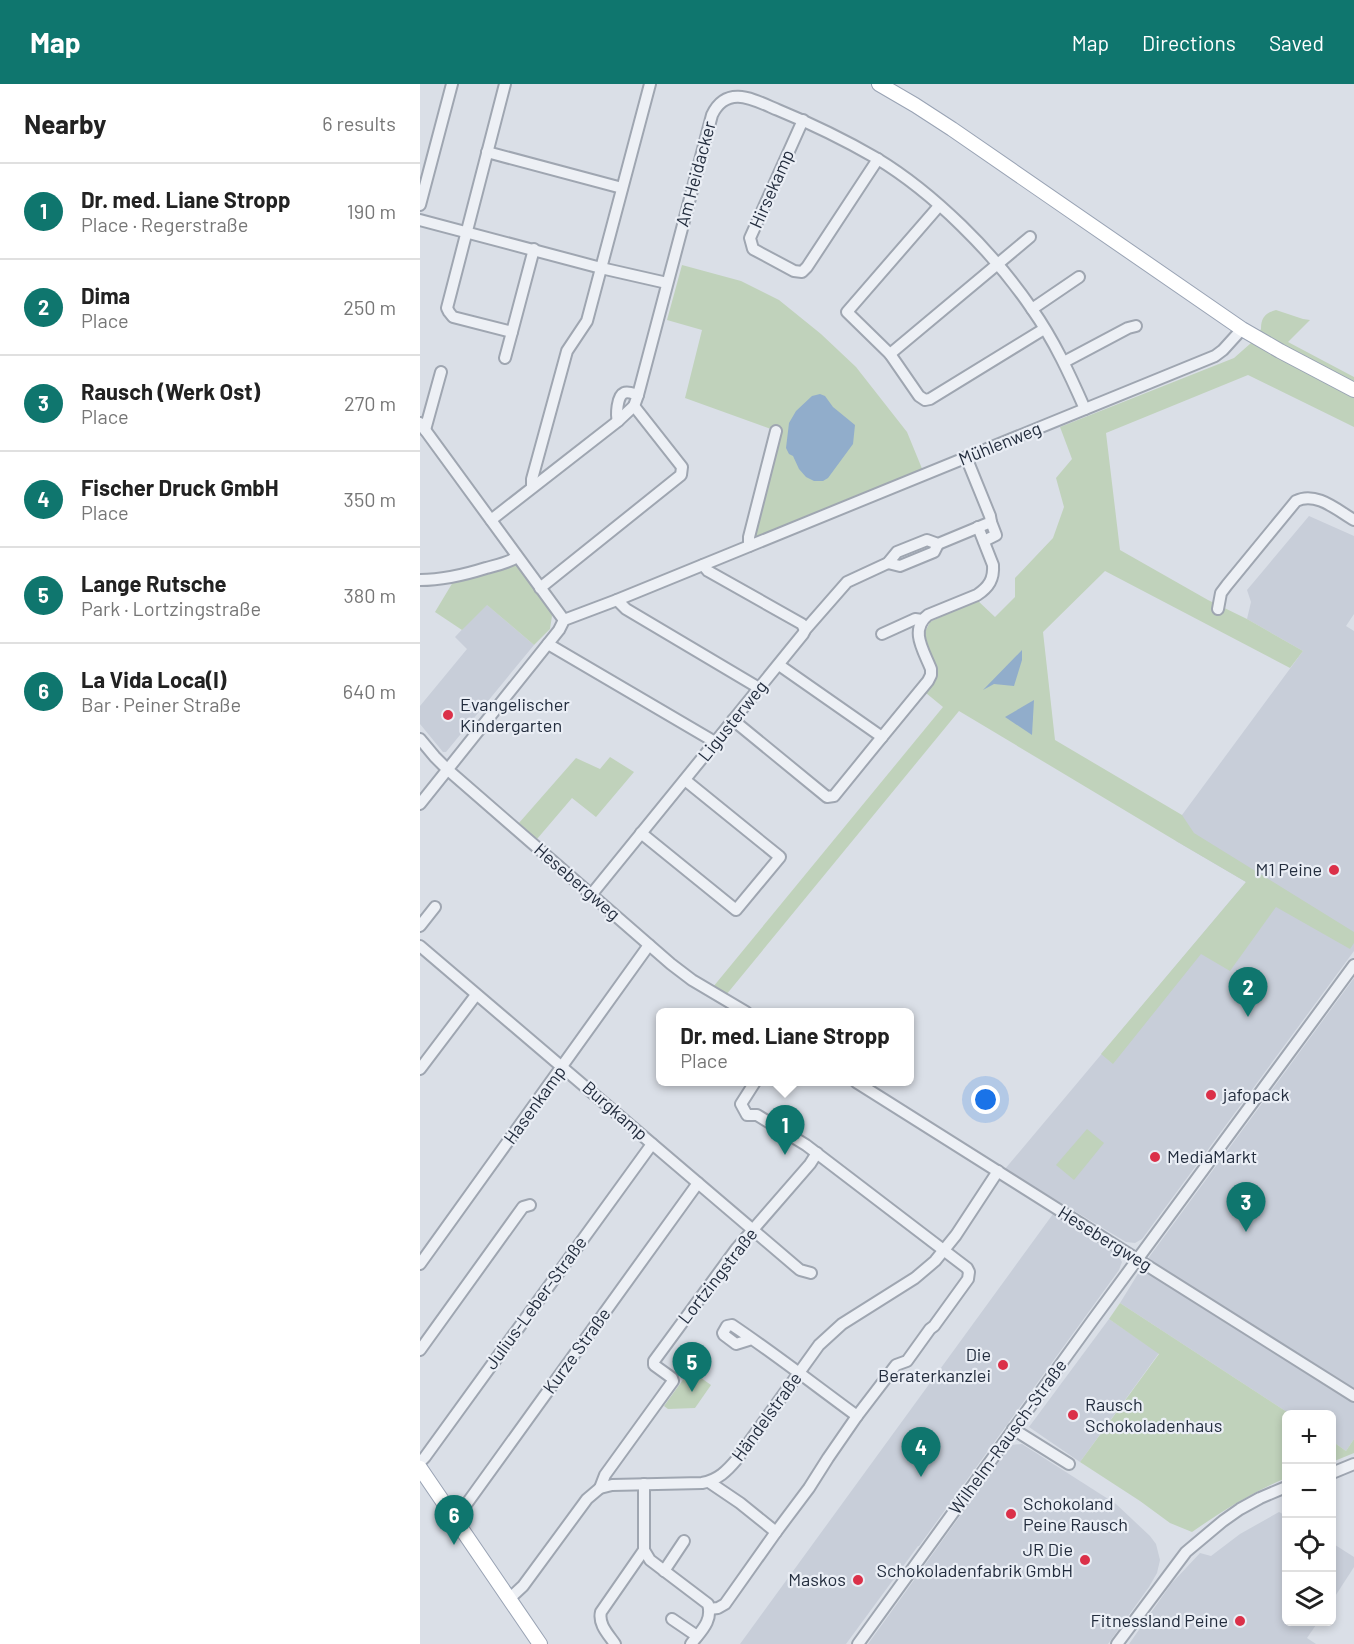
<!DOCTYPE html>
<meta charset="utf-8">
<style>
body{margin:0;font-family:Barlow,sans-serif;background:#f6f6f6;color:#222}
.controls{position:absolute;right:18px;bottom:18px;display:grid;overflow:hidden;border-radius:9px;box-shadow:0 3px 9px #0003}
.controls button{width:54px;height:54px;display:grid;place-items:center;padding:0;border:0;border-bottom:2px solid #e0e0e0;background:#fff;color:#222;font:30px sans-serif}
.you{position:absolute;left:566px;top:1016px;width:21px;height:21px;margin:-15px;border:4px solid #fff;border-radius:50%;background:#1a73e8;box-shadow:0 0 0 9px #1a73e833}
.badge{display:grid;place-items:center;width:39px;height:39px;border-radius:50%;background:#0f766e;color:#fff;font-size:20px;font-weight:700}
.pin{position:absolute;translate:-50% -50px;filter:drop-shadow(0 2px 3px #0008)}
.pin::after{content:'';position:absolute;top:32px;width:21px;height:18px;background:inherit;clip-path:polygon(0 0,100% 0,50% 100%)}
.popup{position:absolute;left:236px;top:924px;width:258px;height:78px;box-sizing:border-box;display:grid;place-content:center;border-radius:9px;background:#fff;filter:drop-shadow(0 2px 4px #0005);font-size:20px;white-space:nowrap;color:#767676}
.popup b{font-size:22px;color:#222}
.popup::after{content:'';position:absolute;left:50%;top:100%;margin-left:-12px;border:12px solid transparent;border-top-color:#fff}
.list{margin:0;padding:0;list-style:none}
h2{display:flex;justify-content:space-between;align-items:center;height:78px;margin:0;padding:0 24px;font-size:26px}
h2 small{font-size:20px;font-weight:400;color:#767676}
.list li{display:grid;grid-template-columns:39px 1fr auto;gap:18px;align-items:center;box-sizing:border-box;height:96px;padding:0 24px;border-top:2px solid #e0e0e0}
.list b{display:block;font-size:22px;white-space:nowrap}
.list p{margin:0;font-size:20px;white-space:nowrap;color:#767676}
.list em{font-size:20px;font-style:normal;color:#767676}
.icon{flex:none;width:33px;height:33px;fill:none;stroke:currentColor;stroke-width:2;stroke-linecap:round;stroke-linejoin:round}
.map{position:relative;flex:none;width:934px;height:1560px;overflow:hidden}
header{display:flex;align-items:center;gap:36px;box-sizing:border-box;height:84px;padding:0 30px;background:#0f766e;color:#fff}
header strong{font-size:28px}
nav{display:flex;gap:33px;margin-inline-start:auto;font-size:21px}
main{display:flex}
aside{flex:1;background:#fff}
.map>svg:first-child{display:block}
.built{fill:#c8ced9}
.green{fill:#c0d2bb}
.water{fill:#91adcb}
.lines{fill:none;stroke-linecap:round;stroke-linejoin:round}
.minor-casing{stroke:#9fa6b1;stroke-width:14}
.major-casing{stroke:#99a3b4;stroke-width:16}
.minor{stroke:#edf0f5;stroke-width:10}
.major{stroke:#fff;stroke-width:14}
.poi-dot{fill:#db3049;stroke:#eaeef5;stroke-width:2}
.labels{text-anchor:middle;stroke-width:4.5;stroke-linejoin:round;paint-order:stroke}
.street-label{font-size:18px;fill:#232d3e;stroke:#eaeef5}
.poi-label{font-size:18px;fill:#232d3e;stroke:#eaeef5;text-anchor:start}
</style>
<header>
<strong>Map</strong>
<nav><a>Map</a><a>Directions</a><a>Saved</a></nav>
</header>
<main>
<aside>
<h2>Nearby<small>6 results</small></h2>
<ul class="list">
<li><span class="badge">1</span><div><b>Dr. med. Liane Stropp</b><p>Place · Regerstraße</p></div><em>190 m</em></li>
<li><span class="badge">2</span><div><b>Dima</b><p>Place</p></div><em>250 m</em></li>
<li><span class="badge">3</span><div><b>Rausch (Werk Ost)</b><p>Place</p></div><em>270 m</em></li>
<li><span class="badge">4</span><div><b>Fischer Druck GmbH</b><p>Place</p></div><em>350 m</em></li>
<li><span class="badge">5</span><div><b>Lange Rutsche</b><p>Park · Lortzingstraße</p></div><em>380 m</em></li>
<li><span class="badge">6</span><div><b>La Vida Loca(l)</b><p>Bar · Peiner Straße</p></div><em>640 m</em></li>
</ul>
</aside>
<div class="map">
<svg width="934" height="1560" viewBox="0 0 934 1560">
<rect width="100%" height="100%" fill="#dadfe7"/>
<!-- built -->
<g class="built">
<path d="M889 432 934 452V530L926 542 934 547V867L722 1155 715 1159 706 1158 585 1085 826 798 756 757 762 731 883 567 827 535 831 518 827 506Z"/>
<path d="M66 520 114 561 26 668H23L0 640V622L47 565 35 553Z"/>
<path d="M934 894V1355L926 1367 912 1357V1330H870L700 1219 724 1180Z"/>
<path d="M633 1130 698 1172 702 1178 699 1186 499 1462H498L426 1560H320Z"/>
<path d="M689 1235 739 1269 660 1378 609 1343Z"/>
<path d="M602 1360 696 1420 730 1452 736 1460 740 1476 737 1489 729 1503 688 1560H448L591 1361Z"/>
<path d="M859 1428 866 1432V1538H898L887 1554 896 1560H709L751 1500 780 1469 791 1472 820 1450Z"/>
<path d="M912 1459 934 1473V1483L912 1517Z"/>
</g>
<!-- green -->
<g class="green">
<path d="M262 181 321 197 359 216 401 250 436 283 487 348 503 387 336 454 333 452 359 348 265 314 282 246 247 236Z"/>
<path d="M856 226 883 235 890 236 868 258 934 293V343L828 291 686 349 700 466 788 516 827 535 883 567 870 584 685 487 623 548 635 656 762 731 774 749 934 848V859L930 865 856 823 810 887 781 870 693 980 681 970 826 798 756 757 539 627 306 911 293 903 523 623 506 609 517 594 503 552 510 538 556 515 575 533 595 513V494L633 454 644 423 636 394 652 375 640 343 814 274 831 259 841 245C841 234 845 229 856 226Z"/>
<path d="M97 479 130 523 132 532 130 545 114 561 67 521 42 546 15 528 33 498Z"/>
<path d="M190 673 214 688 176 733 152 714 117 755 99 739 156 674 180 685Z"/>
<path d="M667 1045 684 1059 654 1096 636 1081Z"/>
<path d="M700 1219 870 1330H866V1394C833 1408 802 1427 772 1448L750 1439 720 1417 660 1378 739 1270 689 1235Z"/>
<path d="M270 1286 291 1301 275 1324 248 1325 244 1322Z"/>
<path d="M934 1355V1369L912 1378V1357L926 1367Z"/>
</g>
<!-- water -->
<g class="water">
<path d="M400 310 405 312 413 323 435 341 433 360 408 394 403 397H394L386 393 379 385 373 372 369 370 366 364 369 339 376 327 392 312Z"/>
<path d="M602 566V576L594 602 574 600 563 606Z"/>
<path d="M614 616 612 651 585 633Z"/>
</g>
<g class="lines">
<defs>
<g id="minor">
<path d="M85 0 27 224 29 228 33 233 92 248 114 165"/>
<path d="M383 36 330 154 333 165 374 187 382 188 387 183 458 75"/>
<path d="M67 68 202 104"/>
<path d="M0 121 32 0"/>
<path d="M519 122 427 228 470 270 499 312 505 316 510 315 624 245"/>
<path d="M0 136 181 184 247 199"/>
<path d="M612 225 659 193"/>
<path d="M470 270 610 153"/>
<path d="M85 274 92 248"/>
<path d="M644 278 708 244 716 242"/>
<path d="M198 337C196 331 197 312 204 309 208 307 214 310 218 311"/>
<path d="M0 339 144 536"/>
<path d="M5 346 21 288"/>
<path d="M112 403V395L147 267 167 237 230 0"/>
<path d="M71 436 198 337 214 322 218 311 292 31C307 0 334 16 358 26 392 40 425 56 456 74 514 109 574 169 612 225 634 256 650 291 665 325"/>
<path d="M564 457 576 451 571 438"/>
<path d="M329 462V453L356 347"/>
<path d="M468 479 480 482 514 468 518 460"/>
<path d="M283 481 288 487 382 540 385 546"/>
<path d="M0 496C23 496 44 491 66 484 77 481 88 479 97 473"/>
<path d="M120 504 261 391 262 383 214 322"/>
<path d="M197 516 206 525 339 604"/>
<path d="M798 525 801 509 807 501 876 417C896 407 917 426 934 436"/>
<path d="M462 550 495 535 502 536"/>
<path d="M128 560 295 658"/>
<path d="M313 636 407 713 414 712 462 653 359 581"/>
<path d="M462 653 508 597 511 591V585C504 567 489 546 508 531L557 511C569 503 574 495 573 481L558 443"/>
<path d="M0 655 15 673 28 686 251 880 272 896 326 928"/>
<path d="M0 720 139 546 144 536 197 516 795 272 803 266 822 245"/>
<path d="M221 749 316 826 360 773 265 696"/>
<path d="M171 811 383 550 385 546 427 498 468 479 477 468 507 456 518 460 571 438 570 432 546 373"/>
<path d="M0 842 15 823"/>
<path d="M0 862 380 1186 391 1189"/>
<path d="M0 985 56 911"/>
<path d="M436 998 934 1312"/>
<path d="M0 1180 229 861"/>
<path d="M332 1255 316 1260 304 1251 303 1249 307 1242 312 1241C355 1270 396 1302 437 1332"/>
<path d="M0 1266 103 1123 110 1121"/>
<path d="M593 1345 649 1380"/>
<path d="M0 1378 5 1373 232 1060"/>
<path d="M912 1389 934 1380"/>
<path d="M289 1398 320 1419 356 1448 389 1404 408 1374 437 1332 476 1281 487 1277 510 1245 514 1242 548 1195 549 1188 547 1184 386 1061 337 1031H327L321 1020 335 998"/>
<path d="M224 1400V1466L230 1476 288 1520C293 1537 281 1547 271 1560"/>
<path d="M180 1404 185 1391 253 1297 252 1294 234 1281V1277L317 1164 390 1080 397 1069"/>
<path d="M34 1434 40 1429 278 1099"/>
<path d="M244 1487 264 1457"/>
<path d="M89 1515 103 1502 167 1415 180 1404 192 1401 282 1399C298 1396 307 1387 317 1375L399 1261 422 1240 495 1194 515 1177 536 1151 578 1087"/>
<path d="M289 1525 298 1524 305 1520 356 1448"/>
<path d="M252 1535 277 1552"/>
<path d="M195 1560C188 1550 178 1540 181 1528L224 1466"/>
<path d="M438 1560 672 1237 934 881"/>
<path d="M697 1560 766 1468 803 1437 820 1425 840 1414 866 1403"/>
</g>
<g id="major">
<path d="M459 0 495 21 532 45 822 245 860 267 934 306"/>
<path d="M0 1384 120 1560"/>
</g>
</defs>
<!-- minor casing -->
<use href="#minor" class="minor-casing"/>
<!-- major casing -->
<use href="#major" class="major-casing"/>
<!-- minor -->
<use href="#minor" class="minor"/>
<!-- major -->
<use href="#major" class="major"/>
</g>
<!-- markers -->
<g class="poi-dot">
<circle cx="28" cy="631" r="6"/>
<circle cx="914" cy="786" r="6"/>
<circle cx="791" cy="1011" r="6"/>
<circle cx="735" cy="1073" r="6"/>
<circle cx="583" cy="1281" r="6"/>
<circle cx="653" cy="1331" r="6"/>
<circle cx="591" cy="1430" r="6"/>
<circle cx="665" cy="1476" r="6"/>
<circle cx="438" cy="1496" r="6"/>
<circle cx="820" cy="1537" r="6"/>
</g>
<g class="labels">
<!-- street labels -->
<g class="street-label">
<text transform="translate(276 90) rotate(-75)" y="6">Am Heidacker</text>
<text transform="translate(352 105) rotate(-66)" y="6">Hirsekamp</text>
<text transform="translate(580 360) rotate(-22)" y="6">Mühlenweg</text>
<text transform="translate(313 637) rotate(-51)" y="6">Ligusterweg</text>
<text transform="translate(157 798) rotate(41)" y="6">Hesebergweg</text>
<text transform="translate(115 1021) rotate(-54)" y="6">Hasenkamp</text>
<text transform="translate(195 1027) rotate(41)" y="6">Burgkamp</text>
<text transform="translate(685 1155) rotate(32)" y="6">Hesebergweg</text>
<text transform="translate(298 1192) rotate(-52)" y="6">Lortzingstraße</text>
<text transform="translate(116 1219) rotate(-54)" y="6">Julius-Leber-Straße</text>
<text transform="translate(157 1267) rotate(-54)" y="6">Kurze Straße</text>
<text transform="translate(347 1333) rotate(-54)" y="6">Händelstraße</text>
<text transform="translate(588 1353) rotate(-54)" y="6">Wilhelm-Rausch-Straße</text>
</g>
<!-- poi labels -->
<g class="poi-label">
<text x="40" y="627">Evangelischer<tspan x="40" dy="21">Kindergarten</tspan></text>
<text x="902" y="792" text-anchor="end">M1 Peine</text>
<text x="803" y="1017">jafopack</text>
<text x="747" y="1079">MediaMarkt</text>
<text x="571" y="1277" text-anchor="end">Die<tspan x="571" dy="21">Beraterkanzlei</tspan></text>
<text x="665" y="1327">Rausch<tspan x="665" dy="21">Schokoladenhaus</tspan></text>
<text x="603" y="1426">Schokoland<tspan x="603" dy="21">Peine Rausch</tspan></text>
<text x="653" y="1472" text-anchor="end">JR Die<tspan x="653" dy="21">Schokoladenfabrik GmbH</tspan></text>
<text x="426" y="1502" text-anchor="end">Maskos</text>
<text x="808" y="1543" text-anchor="end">Fitnessland Peine</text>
</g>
</g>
</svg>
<div class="controls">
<button>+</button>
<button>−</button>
<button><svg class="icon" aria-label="locate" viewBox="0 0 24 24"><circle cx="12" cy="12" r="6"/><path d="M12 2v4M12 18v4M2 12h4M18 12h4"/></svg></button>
<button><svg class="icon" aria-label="layers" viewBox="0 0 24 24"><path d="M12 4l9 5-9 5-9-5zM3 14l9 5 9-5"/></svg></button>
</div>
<div class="you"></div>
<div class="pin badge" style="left:365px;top:1071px">1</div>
<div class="popup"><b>Dr. med. Liane Stropp</b>Place</div>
<div class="pin badge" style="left:828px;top:933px">2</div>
<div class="pin badge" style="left:826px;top:1148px">3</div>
<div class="pin badge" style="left:501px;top:1393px">4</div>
<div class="pin badge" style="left:272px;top:1308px">5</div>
<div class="pin badge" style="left:34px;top:1461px">6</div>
</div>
</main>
